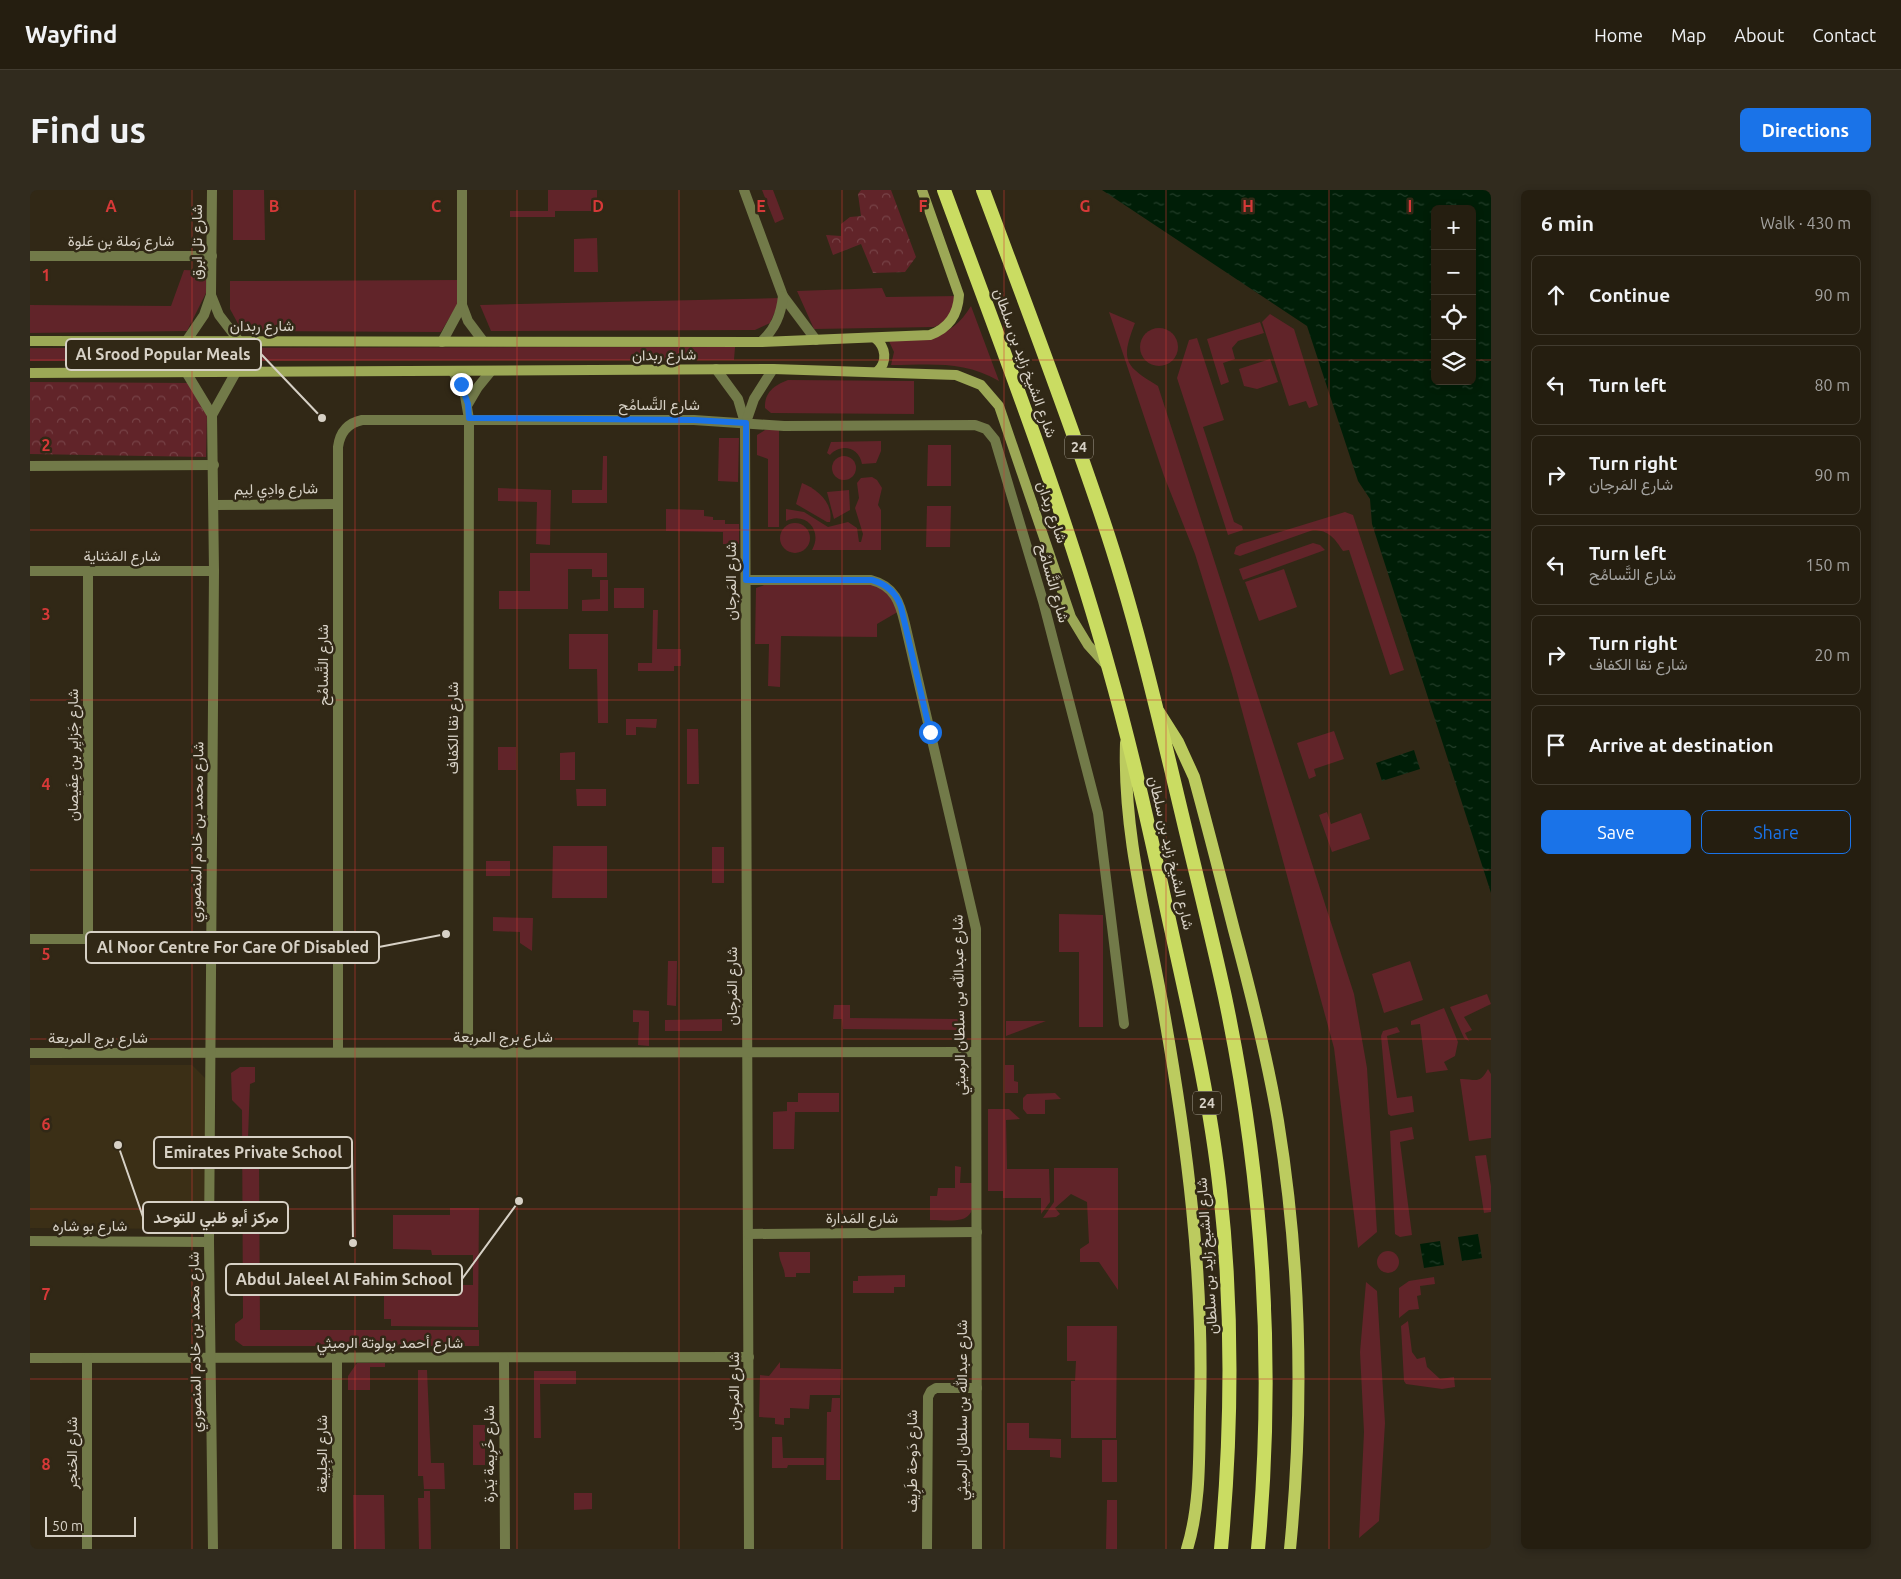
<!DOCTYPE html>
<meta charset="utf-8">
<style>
body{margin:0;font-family:Ubuntu,Vazirmatn,sans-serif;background:#312b1e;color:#f1f3f6}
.controls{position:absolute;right:15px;top:15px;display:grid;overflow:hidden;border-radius:8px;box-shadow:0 2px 8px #0003}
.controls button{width:45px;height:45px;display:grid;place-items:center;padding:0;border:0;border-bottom:1px solid #423c30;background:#251e10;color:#f1f3f6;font:25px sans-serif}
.scale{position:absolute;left:15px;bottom:12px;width:91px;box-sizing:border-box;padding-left:5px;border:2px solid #d7d1c6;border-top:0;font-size:14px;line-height:18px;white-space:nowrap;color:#d7d1c6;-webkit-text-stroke:4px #312816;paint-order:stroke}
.stop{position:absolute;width:15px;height:15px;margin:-11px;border:4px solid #1a73e8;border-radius:50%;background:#fff}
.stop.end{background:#1a73e8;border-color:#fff;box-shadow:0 1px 5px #0008}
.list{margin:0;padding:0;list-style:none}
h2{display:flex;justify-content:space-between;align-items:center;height:65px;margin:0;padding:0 20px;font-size:21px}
h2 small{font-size:16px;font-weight:400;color:#a3a29f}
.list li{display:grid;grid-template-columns:32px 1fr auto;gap:15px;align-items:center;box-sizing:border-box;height:80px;margin:0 10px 10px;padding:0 10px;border:1px solid #423c30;border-radius:8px}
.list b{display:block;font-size:19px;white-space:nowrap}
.list p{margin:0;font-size:16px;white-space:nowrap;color:#a3a29f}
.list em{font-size:16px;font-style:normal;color:#a3a29f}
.actions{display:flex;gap:10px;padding:15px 20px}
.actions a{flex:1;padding:11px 0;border:1px solid #1a73e8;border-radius:8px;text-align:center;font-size:18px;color:#1a73e8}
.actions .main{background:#1a73e8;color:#fff}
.icon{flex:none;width:28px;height:28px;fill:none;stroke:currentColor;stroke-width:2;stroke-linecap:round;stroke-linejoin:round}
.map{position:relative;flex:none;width:1461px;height:1359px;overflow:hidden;border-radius:8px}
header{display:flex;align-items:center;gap:30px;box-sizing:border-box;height:70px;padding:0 25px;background:#251e10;border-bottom:1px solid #423c30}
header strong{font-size:24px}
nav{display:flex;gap:28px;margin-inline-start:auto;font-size:18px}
.intro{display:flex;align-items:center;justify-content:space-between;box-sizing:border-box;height:120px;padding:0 30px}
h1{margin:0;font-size:35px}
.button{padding:12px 22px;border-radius:8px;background:#1a73e8;color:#fff;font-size:18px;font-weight:700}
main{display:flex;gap:30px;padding:0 30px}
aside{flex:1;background:#251e10;border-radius:8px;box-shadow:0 2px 8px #0003}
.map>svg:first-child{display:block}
.built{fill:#3b2f16}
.grass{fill:#612429}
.forest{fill:url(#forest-crowns)}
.water{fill:url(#water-ripples);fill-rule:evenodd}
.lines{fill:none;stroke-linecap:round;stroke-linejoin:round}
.minor{stroke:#727a49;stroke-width:10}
.tertiary{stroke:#727a49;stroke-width:10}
.secondary{stroke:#9ca856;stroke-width:10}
.primary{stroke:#bccb5f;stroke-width:12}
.trunk{stroke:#cadc62;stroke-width:14}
.route{stroke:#1a73e8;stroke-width:6}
.grid{fill:none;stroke:#d63938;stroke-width:1;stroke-opacity:0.55}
.labels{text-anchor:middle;stroke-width:5;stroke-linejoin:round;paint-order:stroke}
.shield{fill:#312816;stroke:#a59e91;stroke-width:1}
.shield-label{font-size:14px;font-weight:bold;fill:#d7d1c6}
.street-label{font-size:15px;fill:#d7d1c6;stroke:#312816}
.grid-label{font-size:16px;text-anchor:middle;font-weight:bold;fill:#d63938;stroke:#312816;stroke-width:5;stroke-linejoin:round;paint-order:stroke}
.leader{fill:none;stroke:#d7d1c6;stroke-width:2}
.callout-dot{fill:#d7d1c6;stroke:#312816;stroke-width:2}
.callout{fill:#312816;stroke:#d7d1c6;stroke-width:2}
.callout-label{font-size:16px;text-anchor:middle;font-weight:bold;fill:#d7d1c6}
</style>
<header>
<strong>Wayfind</strong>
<nav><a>Home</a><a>Map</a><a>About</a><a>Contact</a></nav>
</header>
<div class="intro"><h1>Find us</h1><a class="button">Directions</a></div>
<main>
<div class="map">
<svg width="1461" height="1359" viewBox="0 0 1461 1359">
<defs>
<pattern id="forest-crowns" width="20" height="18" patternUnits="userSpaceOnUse" patternTransform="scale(1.25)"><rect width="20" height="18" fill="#612429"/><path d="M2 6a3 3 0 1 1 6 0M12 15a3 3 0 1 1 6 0" fill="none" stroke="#774347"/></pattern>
<pattern id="water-ripples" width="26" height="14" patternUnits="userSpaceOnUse" patternTransform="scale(1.25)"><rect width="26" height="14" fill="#001e07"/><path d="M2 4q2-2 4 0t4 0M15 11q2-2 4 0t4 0" fill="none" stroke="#243e2a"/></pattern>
</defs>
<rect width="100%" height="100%" fill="#312816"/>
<!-- built -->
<path class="built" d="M0 875H162L175 888V1027L164 1039 0 1038Z"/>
<!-- grass -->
<g class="grass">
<path d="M203 0H234L235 50H203Z"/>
<path d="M518 0H567V21H525V27H480V21H518Z"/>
<path d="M732 0H743L754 29 745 33Z"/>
<path d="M567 48 568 82H544V49Z"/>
<path d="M154 80 176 81V103L157 141 0 143V115L141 116Z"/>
<path d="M427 90V115L411 142 212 141 200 119V91Z"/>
<path d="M852 98 856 107 929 106 916 132 904 137 784 139 767 101Z"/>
<path d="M751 108 740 133 725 140 461 141 450 115Z"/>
<path d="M941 116 969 191C933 170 901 175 861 175L864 162 858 149C896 147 919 152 941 116Z"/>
<path d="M1079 122 1105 133C1090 171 1095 176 1128 196L1324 804 1337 878 1347 1042 1328 1058 1304 858 1202 484 1165 364 1134 286Z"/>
<path d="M1240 124 1264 139 1288 215 1279 218 1276 211 1259 216 1232 132Z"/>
<path d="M1230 132 1234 143 1208 151 1202 158 1205 169 1193 173 1199 192 1191 195 1177 149Z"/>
<circle cx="1129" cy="157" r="19"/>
<path d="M1167 148 1194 230 1173 237 1204 332 1212 336 1213 340 1198 345 1147 188 1159 150Z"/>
<path d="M705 157 704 170 0 171V158Z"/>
<path d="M1240 169 1248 192 1227 199 1214 196 1209 179Z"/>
<path d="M758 190 884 191V224L741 223 735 218C734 202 745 195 758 190Z"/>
<path d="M735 240H749V337H738V269L727 265V245Z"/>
<path d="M689 248H709L708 292 688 291Z"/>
<path d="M851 251V261L846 273 832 274C829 257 811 253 800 265L797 263 801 252Z"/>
<path d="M898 255H921V296H897Z"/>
<path d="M573 266H577V313H542V300H572Z"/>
<circle cx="814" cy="278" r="12"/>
<path d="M842 287 847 290 852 298 848 315 851 320V360H782C793 341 776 321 756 331V319L774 322 798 337 818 332 827 338 829 352H831L833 344 825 318 829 308 827 293 831 288Z"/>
<path d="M772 293C787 299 804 313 800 332H797L766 314Z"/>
<path d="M468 298 521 300 520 355 506 354 507 312 468 311Z"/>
<path d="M819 300 820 320 804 329 797 302Z"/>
<path d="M897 316H921L920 357H896Z"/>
<path d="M636 319 674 320V326L683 327V330H695V334H709V354H693V342L636 341Z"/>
<path d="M1315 322 1323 325 1374 480 1360 485 1319 360 1313 361C1305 349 1299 340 1283 340L1210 366 1204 364 1206 357 1211 354Z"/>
<circle cx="765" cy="348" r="15"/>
<path d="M1283 353 1290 355 1295 360 1213 390 1209 379Z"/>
<path d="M500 363H577V387H562V379H538V419H469V401H500Z"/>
<path d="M1254 379 1267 417 1229 431 1215 392Z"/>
<path d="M570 390H578V421H552V410L570 409Z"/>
<path d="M740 393 849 394 871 420 847 434V447L751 446 750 497 738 496 739 454H725L726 398Z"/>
<rect x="584" y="398" width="30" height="20"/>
<path d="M623 420H628L627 459H651V476H644V481H608V473H622Z"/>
<path d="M539 444H578V533H568L567 479H539Z"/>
<path d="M596 529H627L626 538 606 537V545H596Z"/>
<path d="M657 539H668L669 594H657Z"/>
<path d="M1304 541 1314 569 1284 579 1286 586 1279 589 1267 553Z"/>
<rect x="468" y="557" width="18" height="23"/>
<path d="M545 562V590H530V563Z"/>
<path d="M546 599H576V616H547Z"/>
<path d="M1297 622 1301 634 1331 623 1340 649 1302 662 1289 625Z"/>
<path d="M523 656H577V708H522Z"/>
<rect x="682" y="657" width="12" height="36"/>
<rect x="456" y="671" width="24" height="15"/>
<path d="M1029 724 1073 725V837H1049V762H1029Z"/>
<path d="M463 727 503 728 502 761 490 753V742L463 741Z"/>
<path d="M638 771H647L646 816 637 815Z"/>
<path d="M1380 771 1393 810 1354 823 1342 784Z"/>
<path d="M1457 804 1461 814 1434 827 1442 840 1435 843 1439 851 1434 848 1420 817Z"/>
<path d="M804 815H820V828L930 829V840L813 839 812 829H803Z"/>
<path d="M1414 818 1428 852 1425 866 1414 872 1418 880 1396 883 1390 834 1381 835V831Z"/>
<path d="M603 820 619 821V856L608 855 609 832H603Z"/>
<path d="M692 829V841H635V830Z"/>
<path d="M976 831H1016L976 846Z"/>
<path d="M1367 837 1370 842 1357 846 1367 908 1382 906 1384 922 1361 926 1358 924 1351 846 1353 841Z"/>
<path d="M975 875H984V891L988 892V903H975Z"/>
<path d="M210 877H225V892L220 894 218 948 222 949 223 967H229L230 1140H449V1156H213L205 1150V1134L213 1128 212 920 202 910 201 883Z"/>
<path d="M1458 879 1461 884V948L1439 951 1430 889C1444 888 1449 896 1458 879Z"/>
<path d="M768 903H809V922H765L764 959H743V922L757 921V912H768Z"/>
<path d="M1025 903 1031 909 1015 910V924H997L993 919V908L997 904Z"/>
<path d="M958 919H979L990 929 976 930 977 979H1019L1020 1012 1011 1024V1008H973V1001H958Z"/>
<path d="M1382 937 1384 949 1370 952 1382 1045 1370 1047 1365 1044 1360 941Z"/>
<path d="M1456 965 1461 996V1022L1454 1023 1445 966Z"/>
<path d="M925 976 931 977 930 993H945C945 1034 937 1031 900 1030V1006H907L908 998H925Z"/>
<path d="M1024 978H1088V1100L1069 1072H1050V1059L1059 1053 1057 1012 1041 1004 1025 1018 1030 1024 1026 1027 1013 1028 1024 1012Z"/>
<path d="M420 1018H449L448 1137 361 1136V1129H354V1102H400V1095H443V1065H402L401 1060 363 1059V1025H420Z"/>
<circle cx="1358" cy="1072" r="11"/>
<path d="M749 1062H780V1083H766V1087H755C755 1078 749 1072 749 1062Z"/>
<path d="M875 1085V1097H864V1103H823V1091H828V1086Z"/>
<path d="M1404 1087 1405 1094 1390 1096 1391 1105 1387 1106 1389 1119 1379 1120 1369 1128V1098L1379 1091Z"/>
<path d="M1336 1092 1347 1101 1355 1233 1349 1331 1329 1348 1334 1242 1330 1162Z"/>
<path d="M1378 1131 1382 1162 1387 1169 1395 1167 1397 1177 1410 1189 1424 1187 1425 1197 1412 1199 1376 1194 1374 1191 1371 1136Z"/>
<path d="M1037 1136H1087L1086 1248H1041V1191H1045L1046 1171H1037Z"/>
<path d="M750 1172V1178L811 1179 810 1205H780L779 1219 760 1218V1228H754V1235L745 1234V1228L729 1227 730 1185 739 1186Z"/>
<path d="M327 1173H355V1177H340V1200H318V1186Z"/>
<path d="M388 1180H397L401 1273H414L415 1299H394L393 1286H388Z"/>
<path d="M504 1181H546V1194H510L511 1248H504Z"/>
<path d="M802 1208H810V1290H796L797 1222H801Z"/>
<path d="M977 1233H999V1248L1031 1249V1268L1020 1267V1260H977Z"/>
<rect x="443" y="1235" width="12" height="40"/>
<path d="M742 1247H752L753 1268H794V1275H758L757 1278H742Z"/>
<rect x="1072" y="1250" width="15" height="42"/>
<path d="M394 1301H400L401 1359H389L388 1308H394Z"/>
<path d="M544 1303H562V1319L544 1320Z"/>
<path d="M323 1305H354L355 1359H324Z"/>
<path d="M1077 1310H1087V1359H1076Z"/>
</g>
<!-- forest -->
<g class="forest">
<path d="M831 0H861L886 67 875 82 843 83 831 54 803 65 796 45 811 46V34L820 27 831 26 828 4Z"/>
<path d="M0 192 159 193 177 222 176 267 0 264Z"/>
</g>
<!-- water -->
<g class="water">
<path d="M1072 0H1461V703L1342 334 1340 309 1328 291 1277 136ZM1405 19H1442V191H1405Z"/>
<path d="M1384 560 1390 579 1352 591 1346 573Z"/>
<path d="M1448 1044 1452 1068 1432 1071 1428 1047Z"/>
<path d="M1410 1051 1414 1075 1394 1078 1390 1054Z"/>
</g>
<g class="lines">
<!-- minor -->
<g class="minor">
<path d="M432 0V115L438 131 453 151"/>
<path d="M0 66H182"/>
<path d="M181 105 189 125 209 151"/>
<path d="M412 152 432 115"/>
<path d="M155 153 174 125 181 105 182 0"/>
<path d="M686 179 708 209 715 233 719 1359"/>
<path d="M156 182 182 225"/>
<path d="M423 182 434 200 439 229 438 862"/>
<path d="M438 214 448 197 461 181"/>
<path d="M716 232 724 209 743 179"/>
<path d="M0 276 184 275"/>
<path d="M184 315 307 314"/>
<path d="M0 381H184"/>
<path d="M58 381V749"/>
<path d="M716 390H841C865 396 870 413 875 434L946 739 947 1359"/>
<path d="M0 749H181"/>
<path d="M308 862V257C310 242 318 233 332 230H664L754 236 945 235 956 239 965 250 1013 411 1068 623 1094 834"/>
<path d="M0 863 946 862"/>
<path d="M718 1044 947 1042"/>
<path d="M0 1051 179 1052"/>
<path d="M0 1168 719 1167"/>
<path d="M57 1168V1359"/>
<path d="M307 1168V1359"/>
<path d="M474 1168 475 1359"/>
<path d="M183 1359 179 1052 184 381 182 225 206 182"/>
<path d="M897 1359 898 1207 901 1201 906 1198H947"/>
</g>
<!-- tertiary -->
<g class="tertiary">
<path d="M714 0 753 106 786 150"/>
<path d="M731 152C745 139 751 125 753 106"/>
</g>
<!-- secondary -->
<g class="secondary">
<path d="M845 148C856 157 858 172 847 182"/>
<path d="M0 151 731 152 900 145C919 138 928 125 929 105L892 0"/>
<path d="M0 183 743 179 926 185 951 195 969 216 1041 427 1058 455 1076 475"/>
</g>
<!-- primary -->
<g class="primary">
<path d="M1129 522 1148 552 1164 587C1178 638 1191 689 1204 740 1221 803 1237 866 1248 931 1271 1073 1274 1217 1260 1359"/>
<path d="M1096 553C1093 646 1118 733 1134 823 1157 953 1174 1085 1170 1217 1169 1263 1171 1314 1157 1359"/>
</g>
<!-- trunk -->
<g class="trunk">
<path d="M914 0C972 158 1034 316 1079 479 1102 560 1120 642 1138 725 1158 816 1180 908 1190 1001 1203 1120 1202 1240 1191 1359"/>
<path d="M953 0C994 110 1036 219 1073 330 1106 428 1129 529 1153 629 1167 688 1182 747 1195 807 1233 988 1245 1175 1228 1359"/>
</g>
</g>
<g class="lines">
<!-- route -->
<path class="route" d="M431 194 438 214 439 228 664 230 716 233V390H842C856 394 866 402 871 417L900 542"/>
</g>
<!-- grid -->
<path class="grid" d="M162 0V1359M325 0V1359M487 0V1359M649 0V1359M812 0V1359M974 0V1359M1136 0V1359M1299 0V1359M0 170H1405M1442 170H1461M0 340H1461M0 510H1461M0 680H1461M0 849H1461M0 1019H1461M0 1189H1461"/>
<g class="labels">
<!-- shield labels -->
<g class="shield">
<rect x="1035" y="245.5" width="28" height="23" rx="4"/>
<rect x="1163" y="901.5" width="28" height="23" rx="4"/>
</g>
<g class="shield-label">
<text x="1049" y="262">24</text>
<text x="1177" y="918">24</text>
</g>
<!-- street labels -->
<g class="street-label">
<text x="91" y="56">شارع رَملة بن عَلوة</text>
<text transform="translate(167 52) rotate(-90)" y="5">شارع تل ابرق</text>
<text x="232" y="141">شارع ربدان</text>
<text transform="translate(634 165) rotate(-1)" y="5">شارع ربدان</text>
<text transform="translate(995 173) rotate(70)" y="5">شارع الشيخ زايد بن سلطان</text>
<text x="629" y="220">شارع التَّسامُح</text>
<text transform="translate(246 299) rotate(-1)" y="5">شارع وادِي لِيم</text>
<text transform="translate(1022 322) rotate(71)" y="5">شارع ربدان</text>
<text x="92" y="371">شارع المَثناية</text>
<text transform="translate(701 391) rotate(-90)" y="5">شارع المَرجان</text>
<text transform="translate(1023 393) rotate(74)" y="5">شارع التَّسامُح</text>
<text transform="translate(293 475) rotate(-90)" y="5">شارع التَّسامُح</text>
<text transform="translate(423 538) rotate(-90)" y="5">شارع نقا الكفاف</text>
<text transform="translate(43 565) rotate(-90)" y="5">شارع جَزايِر بن عِفَيصان</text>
<text transform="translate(167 642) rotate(-89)" y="5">شارع محمد بن خادم المنصوري</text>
<text transform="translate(1141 663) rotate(77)" y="5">شارع الشيخ زايد بن سلطان</text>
<text transform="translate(702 796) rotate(-90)" y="5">شارع المَرجان</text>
<text transform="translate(929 815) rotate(-91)" y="5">شارع عبدالله بن سلطان الرميثي</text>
<text x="473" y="852">شارع برج المربعة</text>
<text x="68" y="853">شارع برج المربعة</text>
<text x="832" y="1033">شارع المَدارة</text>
<text x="60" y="1041">شارع بو شاره</text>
<text transform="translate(1177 1066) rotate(-94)" y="5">شارع الشيخ زايد بن سلطان</text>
<text transform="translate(165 1152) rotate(-91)" y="5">شارع محمد بن خادم المنصوري</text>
<text x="360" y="1158">شارع أحمد بولوتة الرميثي</text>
<text transform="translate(704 1201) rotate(-90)" y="5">شارع المَرجان</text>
<text transform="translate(932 1220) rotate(-90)" y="5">شارع عبدالله بن سلطان الرميثي</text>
<text transform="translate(42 1263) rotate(-90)" y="5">شارع الخنجر</text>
<text transform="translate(292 1264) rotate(-90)" y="5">شارع الجِلِيعة</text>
<text transform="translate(459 1264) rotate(-90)" y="5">شارع خَرِيمة يَدرة</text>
<text transform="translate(882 1271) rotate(-90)" y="5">شارع دَوحة طَرِيف</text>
</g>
</g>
<g class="grid-label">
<text x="81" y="22">A</text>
<text x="244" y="22">B</text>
<text x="406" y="22">C</text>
<text x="568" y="22">D</text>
<text x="731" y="22">E</text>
<text x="893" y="22">F</text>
<text x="1055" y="22">G</text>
<text x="1218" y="22">H</text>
<text x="1380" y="22">I</text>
<text x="16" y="91">1</text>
<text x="16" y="261">2</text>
<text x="16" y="430">3</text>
<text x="16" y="600">4</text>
<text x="16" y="770">5</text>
<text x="16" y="940">6</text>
<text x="16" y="1110">7</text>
<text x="16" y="1280">8</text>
</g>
<!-- callouts -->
<path class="leader" d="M292 228L231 164M416 744L349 757M323 1053L322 962M88 955L113 1027M489 1011L432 1089"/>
<g class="callout-dot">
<circle cx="292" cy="228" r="5"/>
<circle cx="416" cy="744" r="5"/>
<circle cx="323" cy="1053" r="5"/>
<circle cx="88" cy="955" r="5"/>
<circle cx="489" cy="1011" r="5"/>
</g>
<g class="callout">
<rect x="36" y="149" width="195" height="31" rx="5"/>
<rect x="56" y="742" width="293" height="31" rx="5"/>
<rect x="124" y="947" width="198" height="31" rx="5"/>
<rect x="113" y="1012" width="145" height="31" rx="5"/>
<rect x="196" y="1074" width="236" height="31" rx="5"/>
</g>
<g class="callout-label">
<text x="133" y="170">Al Srood Popular Meals</text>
<text x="203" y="763">Al Noor Centre For Care Of Disabled</text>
<text x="223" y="968">Emirates Private School</text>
<text x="186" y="1033">مركز أبو ظبي للتوحد</text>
<text x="314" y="1095">Abdul Jaleel Al Fahim School</text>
</g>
</svg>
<div class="controls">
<button>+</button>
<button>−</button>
<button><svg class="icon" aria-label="locate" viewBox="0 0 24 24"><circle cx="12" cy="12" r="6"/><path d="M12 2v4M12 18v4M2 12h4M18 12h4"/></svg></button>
<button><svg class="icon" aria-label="layers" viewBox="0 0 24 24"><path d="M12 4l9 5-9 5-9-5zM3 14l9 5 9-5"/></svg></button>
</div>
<div class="scale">50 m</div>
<div class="stop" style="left:900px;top:542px"></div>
<div class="stop end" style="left:431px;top:194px"></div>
</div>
<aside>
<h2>6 min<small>Walk · 430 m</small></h2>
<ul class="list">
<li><svg class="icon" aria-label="ahead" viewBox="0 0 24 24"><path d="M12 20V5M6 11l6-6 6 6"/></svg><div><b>Continue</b></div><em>90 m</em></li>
<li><svg class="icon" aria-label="left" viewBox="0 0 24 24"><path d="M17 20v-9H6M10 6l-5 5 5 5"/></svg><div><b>Turn left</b></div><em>80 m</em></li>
<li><svg class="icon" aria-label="right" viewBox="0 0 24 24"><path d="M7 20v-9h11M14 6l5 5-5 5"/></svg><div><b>Turn right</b><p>شارع المَرجان</p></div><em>90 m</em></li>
<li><svg class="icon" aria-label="left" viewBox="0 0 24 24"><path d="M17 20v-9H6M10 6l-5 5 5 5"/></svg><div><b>Turn left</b><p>شارع التَّسامُح</p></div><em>150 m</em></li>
<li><svg class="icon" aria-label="right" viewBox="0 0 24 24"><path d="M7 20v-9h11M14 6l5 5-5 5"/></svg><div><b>Turn right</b><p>شارع نقا الكفاف</p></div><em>20 m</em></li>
<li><svg class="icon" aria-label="arrive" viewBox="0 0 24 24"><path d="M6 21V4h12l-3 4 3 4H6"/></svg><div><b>Arrive at destination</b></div></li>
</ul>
<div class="actions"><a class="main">Save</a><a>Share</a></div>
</aside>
</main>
